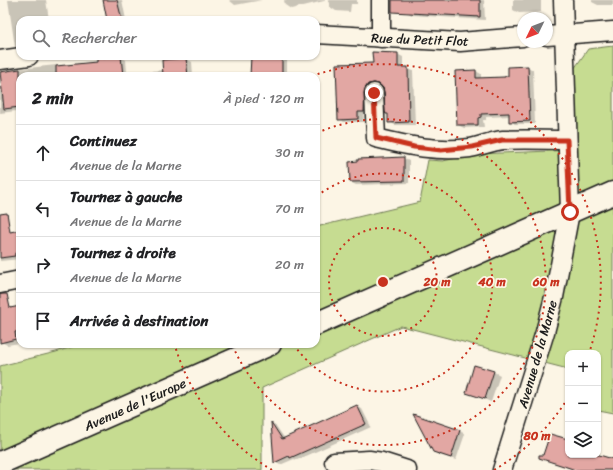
<!DOCTYPE html>
<html lang="fr">
<meta charset="utf-8">
<style>
body{margin:0;font-family:Sriracha,sans-serif;background:#f2f2f2;color:#202124}
.controls{position:absolute;right:12px;bottom:12px;display:grid;overflow:hidden;border-radius:8px;box-shadow:0 1px 3px #0004}
.controls button{width:36px;height:36px;display:grid;place-items:center;padding:0;border:0;border-bottom:1px solid #e0e0e0;background:#fff;color:#202124;font:20px sans-serif}
.compass{position:absolute;left:517px;top:12px;width:36px;height:36px;border-radius:50%;background:#fff;box-shadow:0 1px 3px #0004;rotate:227deg}
.stop{position:absolute;width:12px;height:12px;margin:-9px;border:3px solid #c8321e;border-radius:50%;background:#fff}
.stop.end{background:#c8321e;border-color:#fff;box-shadow:0 1px 4px #0008}
.list{margin:0;padding:0;list-style:none}
h2{display:flex;justify-content:space-between;align-items:center;height:52px;margin:0;padding:0 16px;font-size:17px}
h2 small{font-size:13px;font-weight:400;color:#757577}
.list li{display:grid;grid-template-columns:26px 1fr auto;gap:12px;align-items:center;box-sizing:border-box;height:56px;padding:0 16px;border-top:1px solid #e0e0e0}
.list b{display:block;font-size:15px;white-space:nowrap}
.list p{margin:0;font-size:13px;white-space:nowrap;color:#757577}
.list em{font-size:13px;font-style:normal;color:#757577}
.icon{flex:none;width:22px;height:22px;fill:none;stroke:currentColor;stroke-width:2;stroke-linecap:round;stroke-linejoin:round}
.map{position:relative;flex:none;width:613px;height:470px;overflow:hidden}
.search{position:absolute;background:#fff;box-shadow:0 1px 3px #0004;left:16px;top:16px;width:304px;height:44px;display:flex;align-items:center;gap:10px;box-sizing:border-box;padding:0 14px;border-radius:12px;color:#757577;font-size:15px}
.panel{position:absolute;background:#fff;box-shadow:0 1px 3px #0004;left:16px;top:72px;width:304px;height:276px;border-radius:12px}
.map>svg:first-child{display:block}
.green{fill:#c6dc91;stroke:#717c56}
.shadow{fill:#0003}
.building{fill:#e2a7a3;stroke:#1c1c1c}
.lines{fill:none;stroke-linecap:round;stroke-linejoin:round}
.street-casing{stroke:#1c1c1c;stroke-width:21}
.primary-casing{stroke:#1c1c1c;stroke-width:25}
.street{stroke:#fcf5e5;stroke-width:18}
.primary{stroke:#fcf5e5;stroke-width:22}
.route{stroke:#c8321e;stroke-width:5}
.ring{fill:none;stroke:#c8321e;stroke-width:2;stroke-dasharray:2 4}
.labels{text-anchor:middle;stroke-width:3.5;stroke-linejoin:round;paint-order:stroke}
.street-label{font-size:13px;fill:#1c1c1c;stroke:#fcf5e5}
.centre{fill:#c8321e;stroke:#fcf5e5;stroke-width:2}
.ring-label{font-size:12px;text-anchor:middle;font-weight:bold;fill:#c8321e;stroke:#fcf5e5;stroke-width:3.5;stroke-linejoin:round;paint-order:stroke}
</style>
<div class="map">
<svg width="613" height="470" viewBox="0 0 613 470">
<rect width="100%" height="100%" fill="#fcf5e5"/>
<filter id="ink" filterUnits="userSpaceOnUse"><feTurbulence type="fractalNoise" baseFrequency=".025" numOctaves="2"/><feDisplacementMap in="SourceGraphic" scale="8" xChannelSelector="R" yChannelSelector="G"/><feConvolveMatrix kernelMatrix="1 2 1 2 8 2 1 2 1" color-interpolation-filters="sRGB"/></filter>
<g filter="url(#ink)">
<!-- green -->
<path class="green" d="M613 46V413L598 410V384L599 379 598 378V353H568V369L401 326 262 388V470H0V366L56 352 81 344H316V227L420 202 428 160 443 161 475 154 576 150 574 69 588 49Z"/>
<!-- shadow -->
<g class="shadow">
<path d="M8 0H46L49 20H20V50L15 47Z"/>
<path d="M104 0H122L126 20H108Z"/>
<path d="M229 0H262L235 5Z"/>
<path d="M284 0H357V4H351L350 12 336 11 330 7 328 0 291 9 285 5Z"/>
<path d="M395 0H484L485 20 412 15 407 12Z"/>
<path d="M513 0H541V12L519 13 513 10Z"/>
<path d="M592 0H613V5H598L592 2Z"/>
<path d="M397 54 403 57V68H407L413 71 415 125H395L389 122 385 92 382 86 380 85 374 87 370 114H363L364 122H344L339 119 374 64Z"/>
<path d="M267 56 287 57V76H251Z"/>
<path d="M120 57 126 60 127 73 164 70 186 59 192 62 193 76H20V116L16 113V111L0 113V86H2L19 69 56 65 60 67 98 62Z"/>
<path d="M528 67 533 70 535 124H515L510 121V116L486 117V120H483L484 127 464 128 458 125 476 71 481 74V79L509 77Z"/>
<path d="M403 158 409 161V183L356 185 350 182Z"/>
<path d="M316 205 318 222 316 223Z"/>
<path d="M20 231V259L0 261V234Z"/>
<path d="M20 307V343L7 345 2 342 0 339V311Z"/>
<path d="M475 366 494 372 500 375 491 402 467 392Z"/>
<path d="M356 406 362 409 371 427 297 460 294 459 280 465 275 462 272 424 276 426 285 439Z"/>
<path d="M415 415 460 431 465 434 456 460 439 455 433 452Z"/>
<path d="M568 440V455H596L613 460V470H574L552 462Z"/>
</g>
<!-- building -->
<g class="building">
<path d="M103 0H117L122 20H107Z"/>
<path d="M392 0H480V17L392 12Z"/>
<path d="M372 52 398 53V67H408L409 122 388 123V114H386L385 112 384 93 383 88 379 84 374 83 368 84 365 89 364 112H358V119L338 120 336 64 373 63Z"/>
<path d="M115 56H121L123 76H56V66L96 62V59Z"/>
<path d="M251 56H282V76H250Z"/>
<path d="M186 58 188 76H163L162 60Z"/>
<path d="M528 66 530 121 509 122V113L481 114V117L478 118V125H457L455 71 476 70V78L505 77V76H508V67Z"/>
<path d="M20 69V107L4 109 0 72Z"/>
<path d="M404 157V181L350 182 349 162 358 161V159Z"/>
<path d="M7 213 10 232 20 230V252L15 253V256L0 258V214Z"/>
<path d="M0 294H7L10 308 20 306V331L15 332 16 339 0 343Z"/>
<path d="M474 365 494 371 485 399 466 393Z"/>
<path d="M357 405 366 424 290 458 289 456 274 463 271 422 282 439Z"/>
<path d="M413 414 460 430 451 458 433 452Z"/>
<path d="M550 434 568 439V455H599L613 459V470H576L539 458V455H543Z"/>
</g>
<g class="lines">
<defs>
<g id="street">
<path d="M316 34 460 42 523 37"/>
<path d="M547 36 613 31"/>
<path d="M381 38V0"/>
<path d="M0 60 29 56"/>
<path d="M374 93 376 138C408 146 438 152 470 148 481 146 492 141 503 140 524 139 546 140 567 140"/>
<path d="M0 284 20 280"/>
<path d="M334 462 369 460 382 462 407 470"/>
<path d="M502 470 545 332 554 297 570 212 563 0"/>
</g>
<g id="primary">
<path d="M316 324 613 193"/>
<path d="M0 463 270 344"/>
</g>
</defs>
<!-- street casing -->
<use href="#street" class="street-casing"/>
<!-- primary casing -->
<use href="#primary" class="primary-casing"/>
<!-- street -->
<use href="#street" class="street"/>
<!-- primary -->
<use href="#primary" class="primary"/>
</g>
</g>
<g class="lines" filter="url(#ink)">
<!-- route -->
<path class="route" d="M374 93 376 138 414 147 441 150 472 147 502 140H567L570 212"/>
</g>
<!-- distance rings -->
<g class="ring">
<circle cx="383" cy="282" r="54"/>
<path d="M317 196A109 109 0 1 1 294 345"/>
<path d="M317 133A163 163 0 1 1 232 344"/>
<path d="M568 398A218 218 0 0 1 494 470M272 470A218 218 0 0 1 175 346M312 76A218 218 0 0 1 589 353"/>
</g>
<g class="labels">
<!-- street labels -->
<g class="street-label">
<text transform="translate(420 39) rotate(2)" y="5">Rue du Petit Flot</text>
<text transform="translate(537 354) rotate(-74)" y="5">Avenue de la Marne</text>
<text transform="translate(135 404) rotate(-24)" y="5">Avenue de l'Europe</text>
</g>
</g>
<circle cx="383" cy="282" r="6" class="centre"/>
<g class="ring-label">
<text x="437" y="286">20 m</text>
<text x="492" y="286">40 m</text>
<text x="546" y="286">60 m</text>
<text x="537" y="440">80 m</text>
</g>
</svg>
<div class="controls">
<button>+</button>
<button>−</button>
<button><svg class="icon" aria-label="layers" viewBox="0 0 24 24"><path d="M12 4l9 5-9 5-9-5zM3 14l9 5 9-5"/></svg></button>
</div>
<svg class="compass" viewBox="-18 -18 36 36"><path d="M0-13l5 13h-10z" fill="#e53935"/><path d="M0 13l5-13h-10z" fill="#757577"/></svg>
<div class="stop" style="left:570px;top:212px"></div>
<div class="stop end" style="left:374px;top:93px"></div>
<div class="search"><svg class="icon" aria-label="search" viewBox="0 0 24 24"><circle cx="10" cy="10" r="6"/><path d="M15 15l6 6"/></svg>Rechercher</div>
<section class="panel">
<h2>2 min<small>À pied · 120 m</small></h2>
<ul class="list">
<li><svg class="icon" aria-label="ahead" viewBox="0 0 24 24"><path d="M12 20V5M6 11l6-6 6 6"/></svg><div><b>Continuez</b><p>Avenue de la Marne</p></div><em>30 m</em></li>
<li><svg class="icon" aria-label="left" viewBox="0 0 24 24"><path d="M17 20v-9H6M10 6l-5 5 5 5"/></svg><div><b>Tournez à gauche</b><p>Avenue de la Marne</p></div><em>70 m</em></li>
<li><svg class="icon" aria-label="right" viewBox="0 0 24 24"><path d="M7 20v-9h11M14 6l5 5-5 5"/></svg><div><b>Tournez à droite</b><p>Avenue de la Marne</p></div><em>20 m</em></li>
<li><svg class="icon" aria-label="arrive" viewBox="0 0 24 24"><path d="M6 21V4h12l-3 4 3 4H6"/></svg><div><b>Arrivée à destination</b></div></li>
</ul>
</section>
</div>
